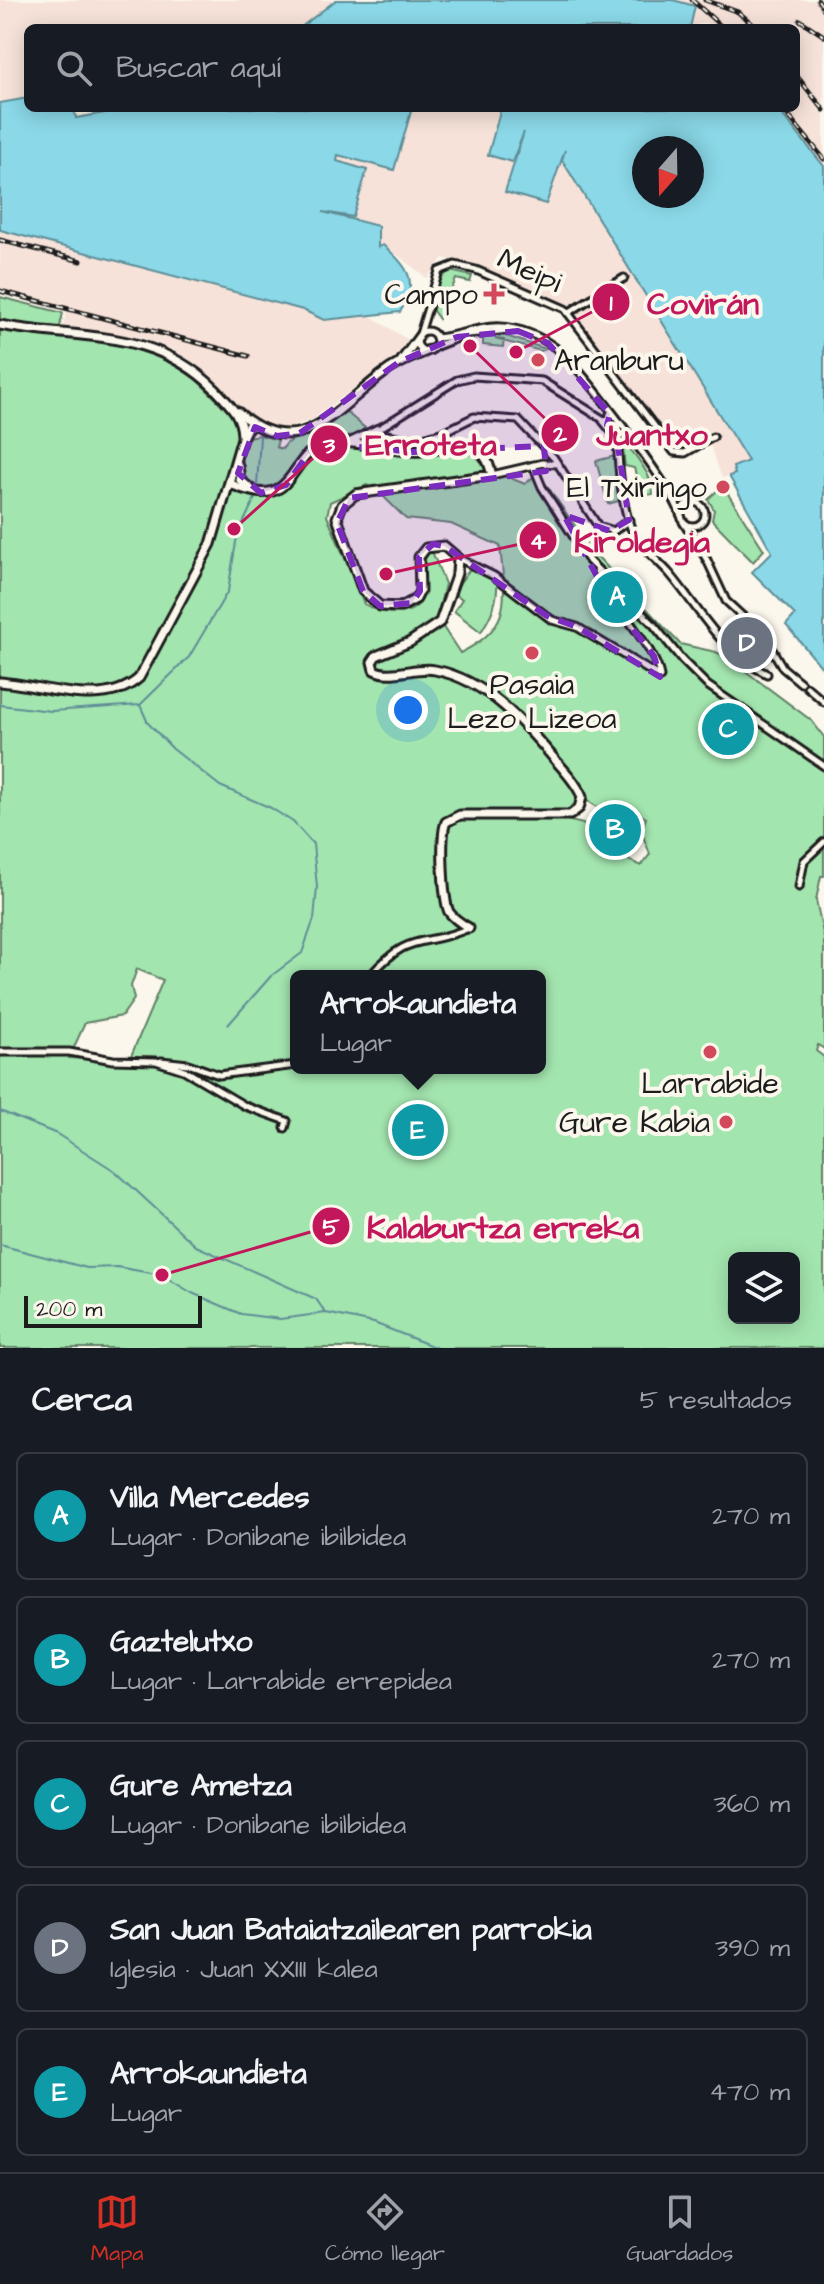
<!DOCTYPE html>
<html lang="es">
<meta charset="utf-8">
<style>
body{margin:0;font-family:"Architects Daughter",sans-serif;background:#20242c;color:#f1f3f6}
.controls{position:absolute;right:24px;bottom:24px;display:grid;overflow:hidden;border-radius:12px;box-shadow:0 4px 20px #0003}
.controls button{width:72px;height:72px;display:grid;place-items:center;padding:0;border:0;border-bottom:2px solid #363941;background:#171b24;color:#f1f3f6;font:40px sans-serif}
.compass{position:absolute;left:632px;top:136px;width:72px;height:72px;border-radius:50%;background:#171b24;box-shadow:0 4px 20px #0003;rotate:200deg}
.scale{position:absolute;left:24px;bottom:20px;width:178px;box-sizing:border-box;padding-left:8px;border:4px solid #1c1c1c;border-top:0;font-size:22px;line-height:28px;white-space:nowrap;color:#1c1c1c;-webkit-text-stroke:6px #fbf7ec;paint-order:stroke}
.you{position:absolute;left:408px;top:710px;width:28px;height:28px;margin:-20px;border:6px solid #fff;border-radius:50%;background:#1a73e8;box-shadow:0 0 0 12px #1a73e833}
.badge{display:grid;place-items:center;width:52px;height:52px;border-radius:50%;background:#d93025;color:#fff;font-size:26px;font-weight:700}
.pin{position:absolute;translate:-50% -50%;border:4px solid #fff;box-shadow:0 2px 8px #0006}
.popup{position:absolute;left:290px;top:970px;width:256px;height:104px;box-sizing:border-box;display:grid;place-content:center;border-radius:12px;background:#171b24;filter:drop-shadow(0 2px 6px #0005);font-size:26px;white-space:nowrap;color:#9ea1a6}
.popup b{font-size:30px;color:#f1f3f6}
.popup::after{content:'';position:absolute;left:50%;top:100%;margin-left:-16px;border:16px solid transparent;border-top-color:#171b24}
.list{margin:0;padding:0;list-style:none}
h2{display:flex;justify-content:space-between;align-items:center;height:104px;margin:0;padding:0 32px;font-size:34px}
h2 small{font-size:26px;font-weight:400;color:#9ea1a6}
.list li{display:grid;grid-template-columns:52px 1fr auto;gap:24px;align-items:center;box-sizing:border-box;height:128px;margin:0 16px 16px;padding:0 16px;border:2px solid #363941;border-radius:12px}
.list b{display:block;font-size:30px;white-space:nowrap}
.list p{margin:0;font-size:26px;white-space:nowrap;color:#9ea1a6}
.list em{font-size:26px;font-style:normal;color:#9ea1a6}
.icon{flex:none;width:44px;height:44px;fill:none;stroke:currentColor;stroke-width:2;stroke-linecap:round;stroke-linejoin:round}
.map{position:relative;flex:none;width:824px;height:1348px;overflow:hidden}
.search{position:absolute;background:#171b24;box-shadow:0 4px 20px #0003;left:24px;right:24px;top:24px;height:88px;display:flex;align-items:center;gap:20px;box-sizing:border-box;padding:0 28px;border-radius:12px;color:#9ea1a6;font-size:30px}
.sheet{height:824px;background:#171b24}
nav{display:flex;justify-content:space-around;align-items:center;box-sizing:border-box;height:112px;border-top:2px solid #363941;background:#171b24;font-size:22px;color:#9ea1a6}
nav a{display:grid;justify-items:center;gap:4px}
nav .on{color:#d93025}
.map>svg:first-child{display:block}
.built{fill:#f6e2d9}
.green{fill:#a3e5af;stroke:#608066;stroke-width:2;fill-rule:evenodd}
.water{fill:#8ad8e8;stroke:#5e8d96;stroke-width:2;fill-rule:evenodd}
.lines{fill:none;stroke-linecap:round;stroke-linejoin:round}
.stream{stroke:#5e8d96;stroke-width:2}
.street-casing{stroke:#1c1c1c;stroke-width:11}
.secondary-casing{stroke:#1c1c1c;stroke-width:13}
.street{stroke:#fbf7ec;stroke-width:5}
.secondary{stroke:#fbf7ec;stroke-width:7}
.rail-casing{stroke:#1c1c1c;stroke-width:5}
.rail{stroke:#fbf7ec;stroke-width:2;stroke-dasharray:6;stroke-linecap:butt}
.marked{fill:#7b2cbf;fill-opacity:0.2;stroke:#7b2cbf;stroke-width:6;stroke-dasharray:16 10;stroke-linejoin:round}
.poi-dot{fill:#d1495b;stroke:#fbf7ec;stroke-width:3}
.labels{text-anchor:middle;stroke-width:8;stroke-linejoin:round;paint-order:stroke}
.street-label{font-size:30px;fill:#1c1c1c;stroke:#fbf7ec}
.poi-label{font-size:30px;fill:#1c1c1c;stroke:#fbf7ec;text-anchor:end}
.leader{fill:none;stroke:#c2185b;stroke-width:3}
.callout-dot{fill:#c2185b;stroke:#fbf7ec;stroke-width:3}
.mark-label{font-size:24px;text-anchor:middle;font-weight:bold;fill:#fff}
.callout-label{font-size:32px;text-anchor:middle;font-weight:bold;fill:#c2185b;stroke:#fbf7ec;stroke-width:8;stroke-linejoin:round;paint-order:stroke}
</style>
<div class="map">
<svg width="824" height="1348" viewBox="0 0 824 1348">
<rect width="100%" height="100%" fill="#fbf7ec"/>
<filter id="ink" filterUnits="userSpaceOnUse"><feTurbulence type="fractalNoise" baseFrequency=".0125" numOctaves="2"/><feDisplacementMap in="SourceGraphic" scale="16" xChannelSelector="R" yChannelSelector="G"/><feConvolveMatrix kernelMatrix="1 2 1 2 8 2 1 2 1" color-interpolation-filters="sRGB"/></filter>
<g filter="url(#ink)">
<!-- built -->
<g class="built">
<path d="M0 0H336L300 28H28V98L0 103Z"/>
<path d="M673 0H824V166L777 108H796V28H711L706 22 690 28Z"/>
<path d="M412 108H501L488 155 521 131 565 150 562 161 749 462 735 474 722 478 707 437 685 450 675 449 567 306 478 267 443 258 427 278 384 245 378 247 323 212 366 170 336 161 338 155 394 170Z"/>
<path d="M0 230 303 310 324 320 369 315 408 340 395 357 313 419 289 428 266 426 245 412 201 368 172 349 135 337 63 326 67 309 0 292Z"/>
</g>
<!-- green -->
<g class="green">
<path d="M450 271 472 276 470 282 456 279 439 319 433 311C434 295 435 279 450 271Z"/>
<path d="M0 297 63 313 58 335 150 350 195 378 235 418 239 437 228 488 243 489 238 465 247 437 260 435 278 440 276 447 282 449 287 443 345 411 365 428 347 442 409 451 463 448 482 454 491 470 525 484 538 473 595 554 680 644 716 652 728 658 812 721 824 737V876H821L816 900 824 938V1049L818 1045 816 1051 824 1057V1348H0ZM367 485 382 495 406 519 451 524 500 546C505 599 514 627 460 653L437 618 445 584 431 549C420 562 426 570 425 586 423 620 385 617 364 604L327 516 330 502ZM588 801 612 817 625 806 646 818 641 831 650 854 641 866 608 850 583 824 570 821ZM137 969 163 980 131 1056 162 1062 69 1058 85 1023 122 1016 134 999 131 986ZM296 976H540V1068H296ZM734 1258H794V1318H734Z"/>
<path d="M477 335 506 336 546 349 541 351 495 339 504 340 503 347 483 345V339L465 338Z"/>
<path d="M622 441C634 452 653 476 653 494L642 496 634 468 625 466Z"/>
<path d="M615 456 622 500 608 504 596 461Z"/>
<path d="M719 489 728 494 764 550 753 562 712 520 714 510 708 499Z"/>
<path d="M473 565 497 583C498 602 491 616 481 632L454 611 462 599 453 592Z"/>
</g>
<!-- water -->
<g class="water">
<path d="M336 0H673L695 6 690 28H300Z"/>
<path d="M28 98V108H74L76 118 133 108H412L394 170 338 155 337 161 367 170 353 217 323 212 378 226V247L383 245C408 266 420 282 400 312L324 320 303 310 0 230V103Z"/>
<path d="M501 108H777L824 166V670L786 625 795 615 752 572 772 552 729 476 735 474 733 467 748 461 562 160 565 150 546 204 505 192 524 132 512 162 488 155ZM644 148H692V196H644Z"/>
</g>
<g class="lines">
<!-- stream -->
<g class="stream">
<path d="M257 486 260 436"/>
<path d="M0 705 51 711 140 705 189 657 228 591 237 536 256 496"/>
<path d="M140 705 148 723 173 749 220 786 271 808 293 822 313 844 317 887 314 919 302 953 271 976 228 1025"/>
<path d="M0 1111 57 1134 115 1171 196 1246 316 1299 325 1312"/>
<path d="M0 1245 87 1268 117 1267 162 1275 192 1293 241 1314 280 1319 326 1313 374 1323 437 1348"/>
</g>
<defs>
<g id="street">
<path d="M568 313 624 278"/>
<circle cx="427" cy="341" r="10"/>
<path d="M420 334 439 271 455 265 476 270 565 309 674 452 685 453 713 437"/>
<path d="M436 338C464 336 487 321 515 329 533 333 550 342 564 355 586 376 673 488 680 514"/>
<path d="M434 347 468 334 510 330"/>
<path d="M610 414 609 419 604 420 542 381 474 376 457 380 377 430 381 434 416 440 444 432 474 417 518 420 554 458 598 526 614 531 629 520"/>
<path d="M603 421 617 438"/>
<path d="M618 424C616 451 621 503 631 528 638 546 657 559 670 574 702 612 719 651 767 674"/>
<path d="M351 441 378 428"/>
<path d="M533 465 542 487 589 561 653 624 682 660 707 685 824 766"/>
<path d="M492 475 543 463 557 464"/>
<circle cx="693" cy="514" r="12"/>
<path d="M683 522 707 560 726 601 764 636 783 668 801 683"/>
<path d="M458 558 494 576 552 620 577 627 660 677C658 651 612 604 597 572"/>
<path d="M807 687 824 702"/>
<path d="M799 887 804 861 824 842"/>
<path d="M370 976C411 929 422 949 469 928"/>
<path d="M0 1052H69L113 1060 156 1061 184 1070 245 1106 287 1121 285 1128"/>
<path d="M161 1061 188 1064 219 1075 296 1065"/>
</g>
<g id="secondary">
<path d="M0 325C80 340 153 327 215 389 229 404 241 414 242 435"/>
<path d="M401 361 418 338"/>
<path d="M238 412C299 466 335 409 384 373 398 362 413 357 429 350"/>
<path d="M238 465 240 480 251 489"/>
<path d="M232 484C239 489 247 490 256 492 295 498 292 455 322 446 354 435 388 454 421 451 437 450 461 443 476 450 487 455 489 465 492 475L356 494 342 505 337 518 363 591 380 606 401 607 416 599 420 591 419 557 426 548 444 546 458 558 457 573 440 622 410 642 376 656 372 662 374 670C391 679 416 666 435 670 487 680 525 724 557 762 566 772 577 784 582 797L579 808 570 815H460L446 822C440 835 443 899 449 912 454 919 462 924 469 928"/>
<path d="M0 682C43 685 103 710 139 678L211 544 242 438 248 426H253"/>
</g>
</defs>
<!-- street casing -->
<use href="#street" class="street-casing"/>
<!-- secondary casing -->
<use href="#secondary" class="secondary-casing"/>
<!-- street -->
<use href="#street" class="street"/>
<!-- secondary -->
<use href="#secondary" class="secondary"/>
<defs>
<g id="rail">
<path d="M692 0 723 28"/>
<path d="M705 0 738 12 757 28"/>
<path d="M818 0 824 9"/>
<path d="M800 20 824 36"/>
<path d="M796 75 824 110"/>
<path d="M782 108 824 159"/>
<path d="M0 240 81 261"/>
<path d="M0 291 248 356"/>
</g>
</defs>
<!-- rail casing -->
<use href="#rail" class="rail-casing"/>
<!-- rail -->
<use href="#rail" class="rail"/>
</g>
</g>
<!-- marked area -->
<path class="marked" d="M518 331 548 343 610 414 607 425 617 439 629 520 610 531 564 515 608 597 654 656 660 677 577 627 547 616 444 546 433 544 419 557 420 591 412 603 380 606 363 591 337 523 349 498 546 471 544 446 413 452 328 444 309 453 286 485 261 493 238 473 255 427 277 436 300 433 399 362 457 337Z"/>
<!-- markers -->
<g class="poi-dot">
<path d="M490 282h8v8h8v8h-8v8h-8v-8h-8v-8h8z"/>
<circle cx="538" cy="360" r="8"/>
<circle cx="723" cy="487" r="8"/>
<circle cx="532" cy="653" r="8"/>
<circle cx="710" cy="1052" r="8"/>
<circle cx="726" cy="1122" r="8"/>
</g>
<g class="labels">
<!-- street labels -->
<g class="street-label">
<text transform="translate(530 270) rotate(24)" y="10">Meipi</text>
</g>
<!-- poi labels -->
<g class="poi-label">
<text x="478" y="304">Campo</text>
<text x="554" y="370" text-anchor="start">Aranburu</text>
<text x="707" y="497">El Txiringo</text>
<text x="532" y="694" text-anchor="middle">Pasaia<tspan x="532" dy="34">Lezo Lizeoa</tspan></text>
<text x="710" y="1093" text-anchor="middle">Larrabide</text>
<text x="710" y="1132">Gure Kabia</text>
</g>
</g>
<!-- callouts -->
<path class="leader" d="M516 352L611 302M470 346L560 433M234 529L329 444M386 574L538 540M162 1275L331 1226"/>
<g class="callout-dot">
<circle cx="516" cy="352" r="8"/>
<circle cx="470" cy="346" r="8"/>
<circle cx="234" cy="529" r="8"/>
<circle cx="386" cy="574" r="8"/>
<circle cx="162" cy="1275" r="8"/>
<circle cx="611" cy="302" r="20"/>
<circle cx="560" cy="433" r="20"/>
<circle cx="329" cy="444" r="20"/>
<circle cx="538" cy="540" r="20"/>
<circle cx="331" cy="1226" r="20"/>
</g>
<g class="mark-label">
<text x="611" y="311">1</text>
<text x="560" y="442">2</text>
<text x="329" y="453">3</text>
<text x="538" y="549">4</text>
<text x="331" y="1235">5</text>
</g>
<g class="callout-label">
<text x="703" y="314">Covirán</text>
<text x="652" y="445">Juantxo</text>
<text x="431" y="455">Erroteta</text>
<text x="642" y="552">Kiroldegia</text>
<text x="503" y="1238">Kalaburtza erreka</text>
</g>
</svg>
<div class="controls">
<button><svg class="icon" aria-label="layers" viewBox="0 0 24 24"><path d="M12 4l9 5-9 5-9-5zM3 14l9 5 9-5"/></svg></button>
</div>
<svg class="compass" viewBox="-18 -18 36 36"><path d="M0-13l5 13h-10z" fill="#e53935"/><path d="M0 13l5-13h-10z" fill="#9ea1a6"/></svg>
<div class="scale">200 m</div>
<div class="you"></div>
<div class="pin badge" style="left:617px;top:597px;background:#0f9aa8">A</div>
<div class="pin badge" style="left:615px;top:830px;background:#0f9aa8">B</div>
<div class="pin badge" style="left:728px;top:729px;background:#0f9aa8">C</div>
<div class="pin badge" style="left:747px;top:643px;background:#6b7280">D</div>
<div class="pin badge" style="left:418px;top:1130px;background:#0f9aa8">E</div>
<div class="popup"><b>Arrokaundieta</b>Lugar</div>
<div class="search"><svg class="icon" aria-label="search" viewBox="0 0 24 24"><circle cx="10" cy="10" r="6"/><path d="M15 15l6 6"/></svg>Buscar aquí</div>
</div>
<section class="sheet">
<h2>Cerca<small>5 resultados</small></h2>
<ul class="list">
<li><span class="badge" style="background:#0f9aa8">A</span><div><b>Villa Mercedes</b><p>Lugar · Donibane ibilbidea</p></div><em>270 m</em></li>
<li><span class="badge" style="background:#0f9aa8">B</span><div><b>Gaztelutxo</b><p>Lugar · Larrabide errepidea</p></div><em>270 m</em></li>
<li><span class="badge" style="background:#0f9aa8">C</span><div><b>Gure Ametza</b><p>Lugar · Donibane ibilbidea</p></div><em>360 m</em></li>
<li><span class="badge" style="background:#6b7280">D</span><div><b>San Juan Bataiatzailearen parrokia</b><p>Iglesia · Juan XXIII kalea</p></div><em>390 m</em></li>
<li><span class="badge" style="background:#0f9aa8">E</span><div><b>Arrokaundieta</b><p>Lugar</p></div><em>470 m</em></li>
</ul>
</section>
<nav>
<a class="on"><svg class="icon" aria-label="map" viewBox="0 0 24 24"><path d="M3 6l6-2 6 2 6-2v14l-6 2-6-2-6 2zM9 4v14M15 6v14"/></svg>Mapa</a>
<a><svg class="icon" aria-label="directions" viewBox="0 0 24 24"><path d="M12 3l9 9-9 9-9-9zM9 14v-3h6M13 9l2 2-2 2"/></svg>Cómo llegar</a>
<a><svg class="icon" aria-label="saved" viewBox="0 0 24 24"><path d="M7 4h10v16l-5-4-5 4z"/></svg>Guardados</a>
</nav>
